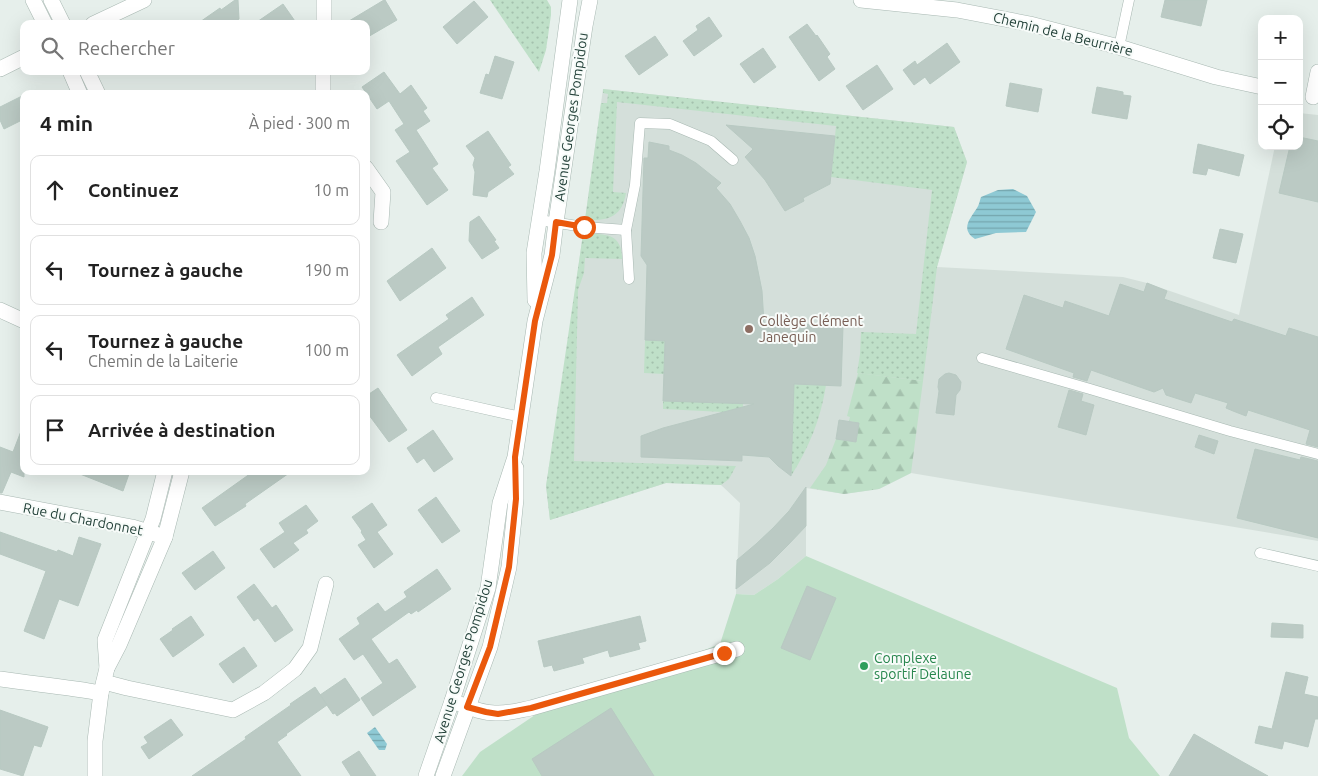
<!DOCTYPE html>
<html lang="fr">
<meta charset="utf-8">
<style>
body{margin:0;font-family:Ubuntu,sans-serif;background:#f2f2f2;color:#222}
.controls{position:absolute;right:15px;top:15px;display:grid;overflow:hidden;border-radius:10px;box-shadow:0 5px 20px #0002}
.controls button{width:45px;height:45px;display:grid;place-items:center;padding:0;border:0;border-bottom:1px solid #e0e0e0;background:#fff;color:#222;font:25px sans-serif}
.stop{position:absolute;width:15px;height:15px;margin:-11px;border:4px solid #ea580c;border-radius:50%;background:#fff}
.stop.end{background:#ea580c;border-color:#fff;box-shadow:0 1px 5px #0008}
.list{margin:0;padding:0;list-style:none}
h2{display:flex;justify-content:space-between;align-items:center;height:65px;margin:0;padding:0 20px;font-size:21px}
h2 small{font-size:16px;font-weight:400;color:#767676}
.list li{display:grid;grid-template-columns:32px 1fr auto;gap:15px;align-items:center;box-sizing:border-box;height:70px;margin:0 10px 10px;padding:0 10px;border:1px solid #e0e0e0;border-radius:10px}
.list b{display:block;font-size:19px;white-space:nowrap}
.list p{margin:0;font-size:16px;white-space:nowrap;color:#767676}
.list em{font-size:16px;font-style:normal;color:#767676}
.icon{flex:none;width:28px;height:28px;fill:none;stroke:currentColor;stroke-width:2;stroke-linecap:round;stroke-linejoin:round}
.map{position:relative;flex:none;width:1318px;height:776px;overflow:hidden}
.search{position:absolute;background:#fff;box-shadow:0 5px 20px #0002;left:20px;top:20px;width:350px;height:55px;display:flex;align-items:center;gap:12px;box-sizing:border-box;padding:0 18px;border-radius:10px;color:#767676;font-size:19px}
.panel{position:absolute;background:#fff;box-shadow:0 5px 20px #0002;left:20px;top:90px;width:350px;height:385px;border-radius:10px}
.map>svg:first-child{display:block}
.built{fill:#d4dfda}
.grass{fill:url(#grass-dots)}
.forest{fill:url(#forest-firs)}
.garden{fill:#bfe0c8}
.water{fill:url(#water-rules)}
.building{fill:#bbcac4;stroke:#b8c9c2}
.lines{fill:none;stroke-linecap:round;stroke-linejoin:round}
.service-casing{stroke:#a8b8b2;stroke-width:11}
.minor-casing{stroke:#a8b8b2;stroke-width:16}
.tertiary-casing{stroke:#a8b8b2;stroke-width:16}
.service{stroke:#fff;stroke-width:10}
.minor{stroke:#fff;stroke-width:15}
.tertiary{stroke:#fff;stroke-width:15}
.route{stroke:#ea580c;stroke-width:6}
.education-dot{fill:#8d6e63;stroke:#f7fbf9;stroke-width:2}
.leisure-dot{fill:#2e9e5b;stroke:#f7fbf9;stroke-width:2}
.labels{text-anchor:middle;stroke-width:4;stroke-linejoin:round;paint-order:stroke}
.street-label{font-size:14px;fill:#24423a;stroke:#f7fbf9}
.education-label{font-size:14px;fill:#785e54;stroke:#f7fbf9;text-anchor:start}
.leisure-label{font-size:14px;fill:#27864d;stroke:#f7fbf9;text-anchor:start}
</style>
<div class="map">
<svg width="1318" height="776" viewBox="0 0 1318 776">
<defs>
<pattern id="grass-dots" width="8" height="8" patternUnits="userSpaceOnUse" patternTransform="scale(1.25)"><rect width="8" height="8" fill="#bfe0c8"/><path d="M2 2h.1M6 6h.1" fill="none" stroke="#a4c1ad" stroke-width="1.8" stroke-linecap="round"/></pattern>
<pattern id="forest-firs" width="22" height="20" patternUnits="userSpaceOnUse" patternTransform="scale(1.25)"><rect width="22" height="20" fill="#bfe0c8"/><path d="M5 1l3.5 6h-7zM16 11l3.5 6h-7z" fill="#a4c1ad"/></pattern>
<pattern id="water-rules" width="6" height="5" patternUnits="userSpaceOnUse" patternTransform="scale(1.25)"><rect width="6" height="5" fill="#8ec9d4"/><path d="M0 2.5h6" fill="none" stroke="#74a5ad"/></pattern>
</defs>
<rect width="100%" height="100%" fill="#e6efeb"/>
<!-- built -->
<path class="built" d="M603 89 954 127 967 162 937 267 1123 277 1147 283 1239 315 1275 146H1299V113L1318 115V541L911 473 879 489 844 494 806 488V556L778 579 754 595 736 594 740 503 721 485 666 483 550 520 546 486 563 378Z"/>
<!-- grass -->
<g class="grass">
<path d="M490 0H547L551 7V15L546 50 539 72Z"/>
<path d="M603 89 954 127 967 162 937 267 923 381 857 373 860 354 861 332 916 334 932 190 831 177 836 126 617 102 613 192 626 193C622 218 607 221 585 220L601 103H607L608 94 603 93Z"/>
<path d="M583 234C604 234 622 232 622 259L585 258 584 273 578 290 574 461 736 466 729 479 721 485 666 483 550 520 546 486Z"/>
<path d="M645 340 665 341 664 374 644 373Z"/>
<path d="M781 384 826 385C821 418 809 448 791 476L793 404Z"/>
<path d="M663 400 743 403V413L663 409Z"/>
</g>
<!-- forest -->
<path class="forest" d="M858 373 923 381 911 473 879 489 844 494 810 488 826 465 836 439 856 442 859 423 849 421 850 417 847 416Z"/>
<!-- garden -->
<path class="garden" d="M806 556 1117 688 1129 738 1160 776H462L480 752 535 715 720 644 736 594 754 595 778 579Z"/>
<!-- water -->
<g class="water">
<path d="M1013 189 1027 196 1036 212 1026 232 996 233 975 239C960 229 970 219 977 208 979 205 980 200 981 197L998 190Z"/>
<path d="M375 727 387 744 385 750H379L367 733Z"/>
</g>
<!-- building -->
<g class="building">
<path d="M235 0H238L239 19 232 24H197L220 8 221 10Z"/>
<path d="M384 0H385L397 20 366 38V24H344Z"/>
<path d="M1165 0H1207L1201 26 1161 17Z"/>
<path d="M474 1 488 17 457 44 443 27Z"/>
<path d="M283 4 297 24H254Z"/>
<path d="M709 17 722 36 694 56 683 41 698 30 696 26Z"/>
<path d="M807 24 816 36 817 35 830 54 827 57 835 69 819 81 789 37Z"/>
<path d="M655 36 668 55 639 75 625 56Z"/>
<path d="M947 43 960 62 930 84 925 77 914 85 903 70 915 61 917 65Z"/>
<path d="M763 48 776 67 754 83 740 64Z"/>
<path d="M495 56 514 62 502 99 480 93 486 74 489 75Z"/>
<path d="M877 65 893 89 863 110 846 86Z"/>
<path d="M384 72 400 94 411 85 427 108 423 111 430 121 416 130 438 164 432 168 448 190 427 205 396 161 410 152 395 130 404 124 389 101 377 109 362 87Z"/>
<path d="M1010 83 1042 89 1038 112 1006 106Z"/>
<path d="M1097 87 1123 92V95L1131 96 1127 119 1092 113Z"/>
<path d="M24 95V119L4 129 0 120V107Z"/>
<path d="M726 125 835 136 830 184 803 198 804 201 785 211 765 180 745 157 753 149Z"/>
<path d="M488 131 511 165 508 167 514 174 488 192 487 197 473 195 475 172 473 165 475 158 466 146Z"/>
<path d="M1299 137 1318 141V202L1279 193 1290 146H1299Z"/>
<path d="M649 142 669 146V150L682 155 696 163 721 183 716 188 730 204 740 221 749 238 755 256 762 291 764 323 843 326 841 386 794 384 791 476 778 466 769 457 742 455V461L641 457V436L663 428 754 404 663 401 665 341 645 340 647 265 641 256 644 158H648Z"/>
<path d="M1198 144 1244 155 1239 176 1208 168 1206 175 1193 173Z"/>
<path d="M479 216 496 240 494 241 499 248 482 259 469 241 470 222Z"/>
<path d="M1220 229 1243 234 1236 263 1213 258Z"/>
<path d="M432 248 446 268 400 301 387 281Z"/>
<path d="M1147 283 1167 291 1164 299 1232 322 1234 319 1286 336 1289 328 1318 337V447L1306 444 1310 430 1248 410 1246 416 1233 411 1226 408 1228 403 1195 393 1191 403 1166 395 1163 388 1154 392 1091 370 1087 381 1073 377 1074 373 1006 349 1024 295 1063 308 1065 301 1109 316 1120 284 1144 292Z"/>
<path d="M472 297 484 315 438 347 442 354 412 376 397 355 449 319 446 315Z"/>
<path d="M949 373 956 375 961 382 960 390 956 395 954 415 936 413 939 391 938 387 939 379 945 374Z"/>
<path d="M378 388 407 430 389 442 366 411V396Z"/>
<path d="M1069 390 1083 394 1081 401 1094 405 1086 435 1058 427Z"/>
<path d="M839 420 859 423 856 442 836 439Z"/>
<path d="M23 426 24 477 11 472 2 493H0V447L13 452Z"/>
<path d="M433 430 453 459 434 472 424 458 417 463 407 448Z"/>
<path d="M1199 435 1218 441 1214 454 1195 447Z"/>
<path d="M1255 449 1300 460 1301 457 1318 461V538L1237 518Z"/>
<path d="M75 471H130L123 491 75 472Z"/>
<path d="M254 471H292L245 504 246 506 215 526 202 508Z"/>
<path d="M806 487V526L788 545 770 563 736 589 737 560 756 544 773 528 789 511Z"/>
<path d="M436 497 460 531 442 543 418 510Z"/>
<path d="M372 503 387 525 377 532 393 554 374 568 358 545 366 540 361 532 362 531 352 517Z"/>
<path d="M306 505 318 521 306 530 308 533 293 543 299 550 274 568 260 549 285 532 279 523Z"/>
<path d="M0 532 57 552 58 550 73 556 79 537 101 544 78 606 59 599 44 639 24 631 46 571 0 554Z"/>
<path d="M213 551 225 568 195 590 182 573Z"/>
<path d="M437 569 451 589 418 612 417 610 411 614 409 612 371 639 389 664 397 659 416 687 373 716 361 698 383 683 363 654 354 660 339 639 360 624 357 618 378 603 385 612 407 597 404 592Z"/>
<path d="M254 584 272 608 276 605 293 630 275 642 258 618 254 621 237 597Z"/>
<path d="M807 586 836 598 810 660 781 648Z"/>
<path d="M191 616 204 635 173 657 160 639 173 630 172 629Z"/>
<path d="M640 616 646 641 638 643 640 649 610 657 608 650 582 658 584 663 554 671 552 665 544 667 538 641Z"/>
<path d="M1272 623 1303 625V638L1271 637Z"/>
<path d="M244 647 257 666 233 683 219 664Z"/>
<path d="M1286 672 1308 677 1304 694 1318 697V719H1315L1308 747 1284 741 1282 749 1255 743 1259 726 1272 729Z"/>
<path d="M345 678 360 700 337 716 335 713 333 714 320 695Z"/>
<path d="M315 687 327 705 286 734 287 735 277 742 301 776H192L246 739 245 737 291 705 290 704Z"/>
<path d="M611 708 654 776H542L532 759Z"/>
<path d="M0 710 48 727 41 747 34 745 23 776 0 769Z"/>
<path d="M171 719 183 735 149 759 141 747 148 743 144 737Z"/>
<path d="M1194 734 1241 761 1268 776H1169Z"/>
<path d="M359 751 376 776H351L342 762Z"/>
</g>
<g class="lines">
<defs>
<g id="service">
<path d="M1119 47 1129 0"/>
<path d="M539 220 584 227 626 230"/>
<path d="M629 279 626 230 635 185 640 123 670 124 711 141 733 160"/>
<path d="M982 358 1090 389 1230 431 1318 454"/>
<path d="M436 398 521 417"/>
<path d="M1260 553 1318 566"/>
</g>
<g id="minor">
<path d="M861 0 957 10 1030 24 1119 47 1216 77 1262 87"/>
<path d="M93 24 144 0"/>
<path d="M324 24V0"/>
<path d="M0 69 24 57"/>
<path d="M323 94V71"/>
<path d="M1313 97 1318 72"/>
<path d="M366 168 383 192 381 222"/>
<path d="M0 310 24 321"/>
<path d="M0 502 132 527 165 537"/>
<path d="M0 679C34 684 68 687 101 693"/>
<path d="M104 682 127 688 233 710 264 693 295 669 310 648 326 584"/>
<path d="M452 701C466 706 480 713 495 713 507 714 520 710 531 708L737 649"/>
</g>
<g id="tertiary">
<path d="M33 0 45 24"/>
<path d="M51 0 63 24"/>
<path d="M70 71 80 94"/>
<path d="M87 71 98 94"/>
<path d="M535 300 534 253 547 171 570 0"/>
<path d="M107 668 105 640 153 519 165 471"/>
<path d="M95 776V741L101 693 107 668 119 645 165 537 182 471"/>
<path d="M426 776 452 701 488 588 500 503 515 457 535 321 552 255 556 222 585 26 590 0"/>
<path d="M443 776 490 647 503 593 509 567 516 499V468"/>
</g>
</defs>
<!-- service casing -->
<use href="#service" class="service-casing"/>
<!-- minor casing -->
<use href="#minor" class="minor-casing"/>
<!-- tertiary casing -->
<use href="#tertiary" class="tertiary-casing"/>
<!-- service -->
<use href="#service" class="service"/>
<!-- minor -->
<use href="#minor" class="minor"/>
<!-- tertiary -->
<use href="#tertiary" class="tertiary"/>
</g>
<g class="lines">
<!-- route -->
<path class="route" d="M584 227 556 222 552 255 535 321 515 457 516 499 509 567 490 647 467 707 486 712 498 714 531 708 724 653"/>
</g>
<!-- markers -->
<circle class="education-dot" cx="749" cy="329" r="5"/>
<circle class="leisure-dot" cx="864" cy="666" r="5"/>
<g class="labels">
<!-- street labels -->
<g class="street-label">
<text transform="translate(1063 34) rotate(14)" y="5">Chemin de la Beurrière</text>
<text transform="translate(571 117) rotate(-82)" y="5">Avenue Georges Pompidou</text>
<text transform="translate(83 519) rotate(11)" y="5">Rue du Chardonnet</text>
<text transform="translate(463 661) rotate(-73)" y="5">Avenue Georges Pompidou</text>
</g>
<!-- education labels -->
<g class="education-label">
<text x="759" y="326">Collège Clément<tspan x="759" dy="16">Janequin</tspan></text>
</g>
<!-- leisure labels -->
<g class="leisure-label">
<text x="874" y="663">Complexe<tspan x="874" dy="16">sportif Delaune</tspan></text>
</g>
</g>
</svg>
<div class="controls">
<button>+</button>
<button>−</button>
<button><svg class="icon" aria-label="locate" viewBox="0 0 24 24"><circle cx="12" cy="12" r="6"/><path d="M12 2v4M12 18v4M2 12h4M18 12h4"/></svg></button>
</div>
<div class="stop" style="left:584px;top:227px"></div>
<div class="stop end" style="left:724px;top:653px"></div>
<div class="search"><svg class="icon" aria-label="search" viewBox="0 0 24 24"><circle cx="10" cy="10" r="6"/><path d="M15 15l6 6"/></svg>Rechercher</div>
<section class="panel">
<h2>4 min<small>À pied · 300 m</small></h2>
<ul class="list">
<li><svg class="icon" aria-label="ahead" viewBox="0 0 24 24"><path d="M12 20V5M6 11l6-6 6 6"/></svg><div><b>Continuez</b></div><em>10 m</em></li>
<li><svg class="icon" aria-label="left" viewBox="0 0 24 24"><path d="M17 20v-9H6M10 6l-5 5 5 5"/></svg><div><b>Tournez à gauche</b></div><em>190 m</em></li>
<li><svg class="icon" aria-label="left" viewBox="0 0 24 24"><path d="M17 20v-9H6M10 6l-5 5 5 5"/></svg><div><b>Tournez à gauche</b><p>Chemin de la Laiterie</p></div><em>100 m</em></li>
<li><svg class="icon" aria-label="arrive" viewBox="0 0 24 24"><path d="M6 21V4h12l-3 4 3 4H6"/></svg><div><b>Arrivée à destination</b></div></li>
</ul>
</section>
</div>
